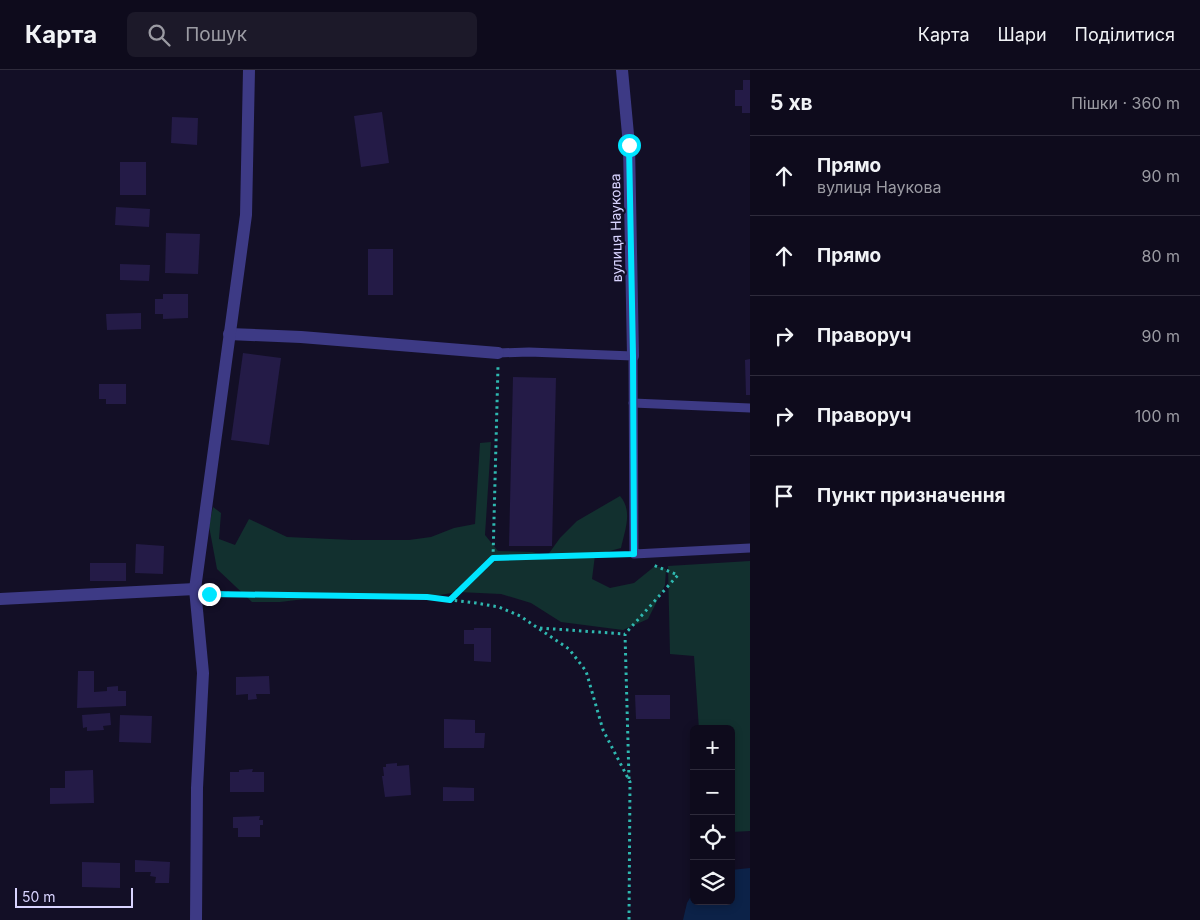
<!DOCTYPE html>
<html lang="uk">
<meta charset="utf-8">
<style>
body{margin:0;font-family:Inter,sans-serif;background:#1c1929;color:#f1f3f6}
.controls{position:absolute;right:15px;bottom:15px;display:grid;overflow:hidden;border-radius:8px;box-shadow:0 2px 8px #0003}
.controls button{width:45px;height:45px;display:grid;place-items:center;padding:0;border:0;border-bottom:1px solid #2e2b3b;background:#0e0b1c;color:#f1f3f6;font:25px sans-serif}
.scale{position:absolute;left:15px;bottom:12px;width:118px;box-sizing:border-box;padding-left:5px;border:2px solid #d9d4ff;border-top:0;font-size:14px;line-height:18px;white-space:nowrap;color:#d9d4ff;-webkit-text-stroke:4px #130f26;paint-order:stroke}
.stop{position:absolute;width:15px;height:15px;margin:-11px;border:4px solid #00e5ff;border-radius:50%;background:#fff}
.stop.end{background:#00e5ff;border-color:#fff;box-shadow:0 1px 5px #0008}
.list{margin:0;padding:0;list-style:none}
h2{display:flex;justify-content:space-between;align-items:center;height:65px;margin:0;padding:0 20px;font-size:21px}
h2 small{font-size:16px;font-weight:400;color:#9b9ba3}
.list li{display:grid;grid-template-columns:32px 1fr auto;gap:15px;align-items:center;box-sizing:border-box;height:80px;padding:0 20px;border-top:1px solid #2e2b3b}
.list b{display:block;font-size:19px;white-space:nowrap}
.list p{margin:0;font-size:16px;white-space:nowrap;color:#9b9ba3}
.list em{font-size:16px;font-style:normal;color:#9b9ba3}
.icon{flex:none;width:28px;height:28px;fill:none;stroke:currentColor;stroke-width:2;stroke-linecap:round;stroke-linejoin:round}
.map{position:relative;flex:none;width:750px;height:850px;overflow:hidden}
header{display:flex;align-items:center;gap:30px;box-sizing:border-box;height:70px;padding:0 25px;background:#0e0b1c;border-bottom:1px solid #2e2b3b}
header strong{font-size:24px}
nav{display:flex;gap:28px;margin-inline-start:auto;font-size:18px}
.search{width:350px;height:45px;background:#1c1929;display:flex;align-items:center;gap:12px;box-sizing:border-box;padding:0 18px;border-radius:8px;color:#9b9ba3;font-size:19px}
main{display:flex}
aside{flex:1;background:#0e0b1c}
.map>svg:first-child{display:block}
.green{fill:#12302f}
.water{fill:#0c2248}
.building{fill:#241b47}
.lines{fill:none;stroke-linecap:round;stroke-linejoin:round}
.path{stroke:#2fb8b0;stroke-width:3;stroke-dasharray:2.5 4;stroke-linecap:butt}
.lane{stroke:#3d3a85;stroke-width:9}
.street{stroke:#3d3a85;stroke-width:12}
.route{stroke:#00e5ff;stroke-width:6}
.labels{text-anchor:middle;stroke-width:4.5;stroke-linejoin:round;paint-order:stroke}
.street-label{font-size:14px;fill:#d9d4ff;stroke:#130f26}
</style>
<header>
<strong>Карта</strong>
<div class="search"><svg class="icon" aria-label="search" viewBox="0 0 24 24"><circle cx="10" cy="10" r="6"/><path d="M15 15l6 6"/></svg>Пошук</div>
<nav><a>Карта</a><a>Шари</a><a>Поділитися</a></nav>
</header>
<main>
<div class="map">
<svg width="750" height="850" viewBox="0 0 750 850">
<rect width="100%" height="100%" fill="#130f26"/>
<!-- green -->
<g class="green">
<path d="M491 372 485 465 498 481 532 482 547 486 560 468 577 451 620 426C633 441 625 460 621 478L595 485 592 509 610 518 634 513 655 496 666 499 665 515 648 549 623 560 561 552 531 533 501 524 458 522 427 527 422 526 305 529 280 532H252L217 499 209 456 213 437 221 443 219 469 235 475 249 449 287 467 352 470H409L431 467 454 458 475 454 480 373Z"/>
<path d="M750 491V761L731 762V659H699L694 586 670 584 668 496Z"/>
</g>
<!-- water -->
<path class="water" d="M750 798V850H683L687 833 694 821V831H731V800Z"/>
<!-- building -->
<g class="building">
<path d="M743 10H750V43H742V36H735V20H743Z"/>
<path d="M382 42 389 93 361 97 354 46Z"/>
<path d="M172 47 198 48 197 75 171 73Z"/>
<rect x="120" y="92" width="26" height="33"/>
<path d="M116 137 150 139 149 157 115 155Z"/>
<path d="M166 163 200 164 198 204 165 203Z"/>
<rect x="368" y="179" width="25" height="46"/>
<path d="M120 194 150 195 149 211 120 210Z"/>
<path d="M163 224H188V248L163 249V244H155V229H163Z"/>
<path d="M141 243V259L107 260 106 244Z"/>
<path d="M243 283 281 288 269 375 231 370Z"/>
<path d="M750 289V325H746L745 290Z"/>
<path d="M513 307 556 308 552 476H509Z"/>
<path d="M99 314H126V334H106V329H99Z"/>
<path d="M136 474 164 476 163 504 135 503Z"/>
<rect x="90" y="493" width="36" height="18"/>
<path d="M474 558H491V592L474 591V574H464V560H474Z"/>
<path d="M78 601H94V622L107 621V617L118 616V621H126V636L77 638Z"/>
<path d="M269 606 270 624H256L257 629 248 630V624L236 625V607Z"/>
<path d="M635 625H670V649H636Z"/>
<path d="M110 643 111 655 103 656 104 660 87 661V657L83 658 82 645Z"/>
<path d="M120 645 152 646 151 673 119 672Z"/>
<path d="M444 649 475 650V663H485L484 678H444Z"/>
<path d="M397 693V696L409 695 411 725 385 727 382 706H384L383 697H386V694Z"/>
<path d="M253 699 252 702H264V722H230V702H239V700Z"/>
<path d="M93 700 94 733 50 734V718H65V701Z"/>
<path d="M443 717 474 718V731H443Z"/>
<path d="M260 746 259 750H263V755H260V767H238V758H233V747Z"/>
<path d="M135 790 170 792 169 813H155L156 807 150 806 151 802H135Z"/>
<path d="M82 792 120 793V818L82 817Z"/>
</g>
<g class="lines">
<!-- path -->
<g class="path">
<path d="M493 488 623 485"/>
<path d="M208 523 427 527 476 533 499 537 520 546 569 579 586 601 603 660 630 712 629 850"/>
<path d="M451 529 493 488 498 296"/>
<path d="M540 558 625 564"/>
<path d="M629 709 625 564 678 505 653 495"/>
</g>
<!-- lane -->
<g class="lane">
<path d="M498 283 529 282 633 286 634 484 750 478"/>
<path d="M633 333 750 338"/>
</g>
<!-- street -->
<g class="street">
<path d="M622 0 629 75 633 286"/>
<path d="M229 264 301 267 498 283"/>
<path d="M0 529 195 519"/>
<path d="M196 850 197 718 203 603 195 519 246 145 249 0"/>
</g>
</g>
<g class="lines">
<!-- route -->
<path class="route" d="M209 524 427 527 450 530 493 488 634 484 633 286 629 75"/>
</g>
<g class="labels">
<!-- street labels -->
<g class="street-label">
<text transform="translate(616 158) rotate(-91)" y="5">вулиця Наукова</text>
</g>
</g>
</svg>
<div class="controls">
<button>+</button>
<button>−</button>
<button><svg class="icon" aria-label="locate" viewBox="0 0 24 24"><circle cx="12" cy="12" r="6"/><path d="M12 2v4M12 18v4M2 12h4M18 12h4"/></svg></button>
<button><svg class="icon" aria-label="layers" viewBox="0 0 24 24"><path d="M12 4l9 5-9 5-9-5zM3 14l9 5 9-5"/></svg></button>
</div>
<div class="scale">50 m</div>
<div class="stop" style="left:629px;top:75px"></div>
<div class="stop end" style="left:209px;top:524px"></div>
</div>
<aside>
<h2>5 хв<small>Пішки · 360 m</small></h2>
<ul class="list">
<li><svg class="icon" aria-label="ahead" viewBox="0 0 24 24"><path d="M12 20V5M6 11l6-6 6 6"/></svg><div><b>Прямо</b><p>вулиця Наукова</p></div><em>90 m</em></li>
<li><svg class="icon" aria-label="ahead" viewBox="0 0 24 24"><path d="M12 20V5M6 11l6-6 6 6"/></svg><div><b>Прямо</b></div><em>80 m</em></li>
<li><svg class="icon" aria-label="right" viewBox="0 0 24 24"><path d="M7 20v-9h11M14 6l5 5-5 5"/></svg><div><b>Праворуч</b></div><em>90 m</em></li>
<li><svg class="icon" aria-label="right" viewBox="0 0 24 24"><path d="M7 20v-9h11M14 6l5 5-5 5"/></svg><div><b>Праворуч</b></div><em>100 m</em></li>
<li><svg class="icon" aria-label="arrive" viewBox="0 0 24 24"><path d="M6 21V4h12l-3 4 3 4H6"/></svg><div><b>Пункт призначення</b></div></li>
</ul>
</aside>
</main>
